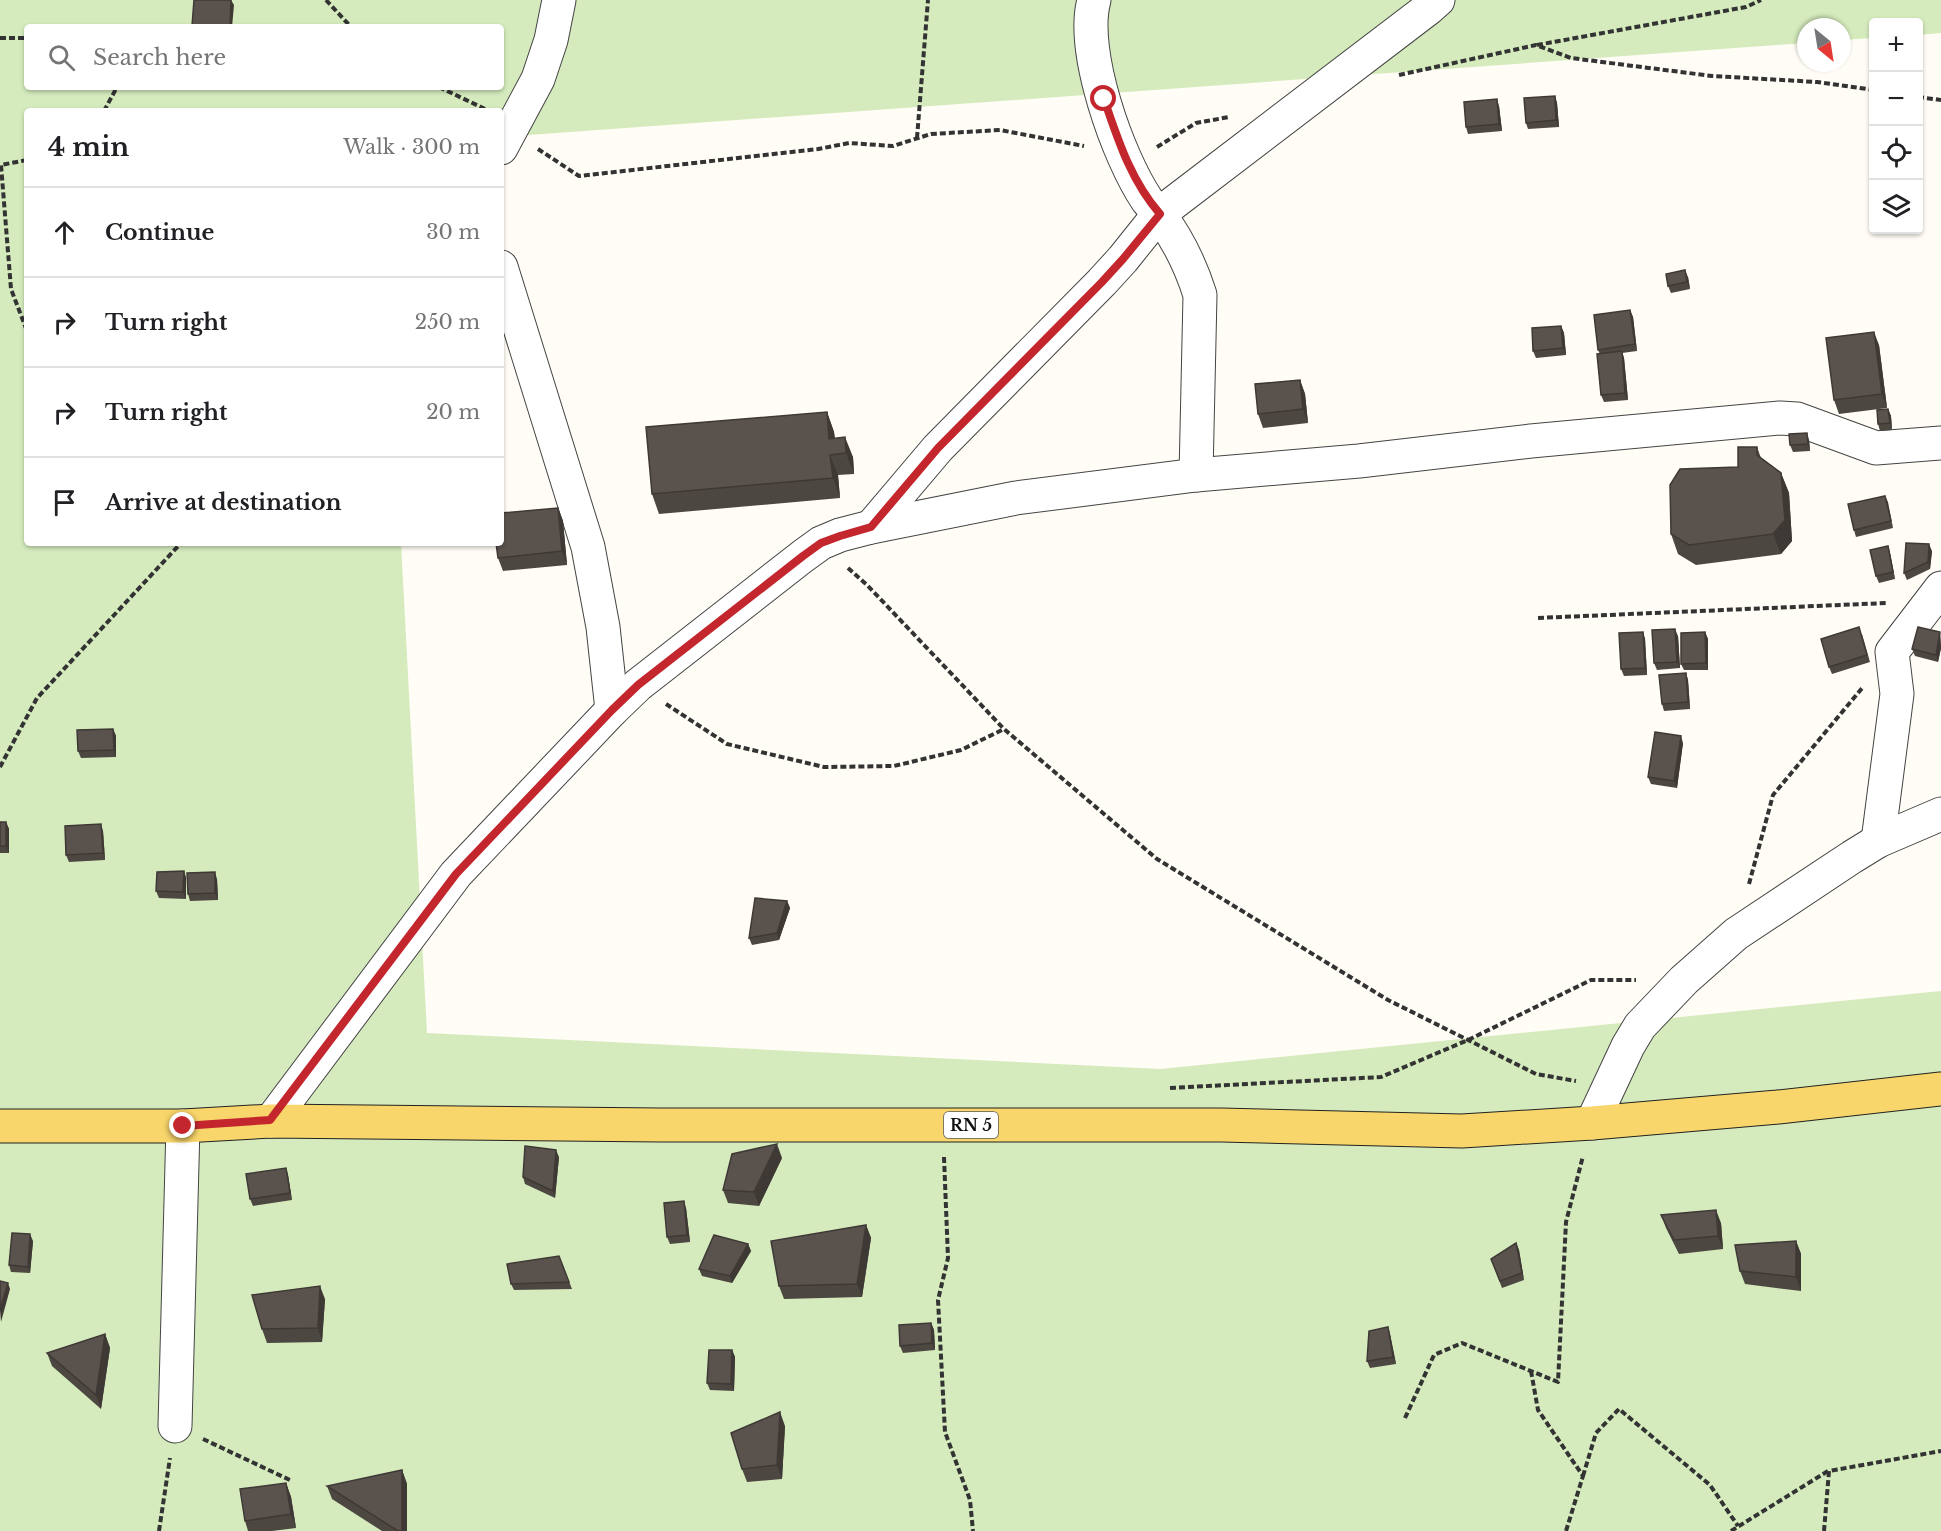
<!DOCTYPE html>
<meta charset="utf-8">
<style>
body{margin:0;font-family:"Libre Baskerville",serif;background:#f6f6f6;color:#202124}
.controls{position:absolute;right:18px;top:18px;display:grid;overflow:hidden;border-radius:6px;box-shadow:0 2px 4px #0004}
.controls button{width:54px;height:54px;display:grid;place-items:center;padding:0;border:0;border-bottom:2px solid #e0e0e0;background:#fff;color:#202124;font:30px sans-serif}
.compass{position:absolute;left:1797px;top:18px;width:54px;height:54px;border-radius:50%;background:#fff;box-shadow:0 2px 4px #0004;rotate:150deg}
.stop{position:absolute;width:18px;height:18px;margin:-14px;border:4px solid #c4262e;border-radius:50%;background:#fff}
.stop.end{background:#c4262e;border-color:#fff;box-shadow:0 2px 6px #0008}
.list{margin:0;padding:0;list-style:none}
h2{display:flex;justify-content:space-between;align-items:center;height:78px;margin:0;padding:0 24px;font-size:26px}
h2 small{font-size:20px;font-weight:400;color:#757577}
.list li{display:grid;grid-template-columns:39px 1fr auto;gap:18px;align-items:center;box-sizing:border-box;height:90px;padding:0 24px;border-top:2px solid #e0e0e0}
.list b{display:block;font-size:22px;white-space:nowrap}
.list em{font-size:20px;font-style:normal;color:#757577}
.icon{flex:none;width:33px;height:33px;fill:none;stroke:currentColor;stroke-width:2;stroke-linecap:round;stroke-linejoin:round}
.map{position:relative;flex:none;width:1941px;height:1531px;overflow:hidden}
.search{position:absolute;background:#fff;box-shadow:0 2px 4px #0004;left:24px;top:24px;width:480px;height:66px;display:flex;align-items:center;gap:15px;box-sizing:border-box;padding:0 21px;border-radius:6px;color:#757577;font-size:22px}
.panel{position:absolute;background:#fff;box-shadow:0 2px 4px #0004;left:24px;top:108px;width:480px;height:438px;border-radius:6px}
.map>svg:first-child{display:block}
.green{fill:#d5ebbd;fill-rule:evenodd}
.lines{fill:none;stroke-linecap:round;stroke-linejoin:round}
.minor-casing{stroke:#444;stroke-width:35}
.primary-casing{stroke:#222;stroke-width:35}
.path{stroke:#333;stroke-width:4;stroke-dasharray:6 3;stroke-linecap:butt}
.minor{stroke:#fff;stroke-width:33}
.primary{stroke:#f9d66b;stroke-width:33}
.wall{fill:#4d4742}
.shaded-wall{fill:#3f3936}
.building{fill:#5a524d;stroke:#3f3936;stroke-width:1.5}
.route{stroke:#c4262e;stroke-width:8}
.labels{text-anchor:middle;stroke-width:6;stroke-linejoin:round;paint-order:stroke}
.shield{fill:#fff;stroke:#585858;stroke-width:1.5}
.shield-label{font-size:16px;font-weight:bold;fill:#111}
</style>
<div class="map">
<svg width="1941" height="1531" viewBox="0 0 1941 1531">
<rect width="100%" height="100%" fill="#fffdf5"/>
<!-- green -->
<path class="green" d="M0 0H1941V33L1919 35 1918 22H1874L1873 38 1842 40V27H1806V43L501 137V111H27V543H401L427 1033 1160 1069 1941 991V1531H0ZM27 27H501V87H27Z"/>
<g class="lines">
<defs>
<g id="minor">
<path d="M1094 0C1080 51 1118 157 1147 200 1151 205 1155 209 1159 214 1177 238 1191 266 1200 295L1196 475"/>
<path d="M501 148 538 79 551 40 559 0"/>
<path d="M501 267 588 547 603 627 612 710"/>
<path d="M871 527 938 448 1102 282 1123 259 1159 214 1429 8 1438 0"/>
<path d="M1878 841 1897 694 1892 652 1941 588"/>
<path d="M271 1121 456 874 612 710 638 685 803 556 821 543 840 535 871 527 1016 498 1196 475 1359 461 1531 441 1780 418 1797 419 1876 448 1941 443"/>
<path d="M1592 1123 1628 1046 1640 1026 1684 980 1736 934 1852 857 1878 841 1941 814"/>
<path d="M175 1426 183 1126"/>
</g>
<path id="primary" d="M0 1126H183L271 1121 661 1125H1221L1462 1131 1592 1123 1778 1107 1941 1089"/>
</defs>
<!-- minor casing -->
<use href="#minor" class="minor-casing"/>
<!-- primary casing -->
<use href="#primary" class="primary-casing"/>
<!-- path -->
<g class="path">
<path d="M326 0 351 27"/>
<path d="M0 38H27"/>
<path d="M1537 45 1746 7 1761 0"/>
<path d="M1399 75 1536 45 1571 58 1712 76 1817 82 1874 90"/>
<path d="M439 87 485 109"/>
<path d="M1918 97 1941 100"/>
<path d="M104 111 117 87"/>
<path d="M917 138 928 0"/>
<path d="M1157 147 1196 123 1229 117"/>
<path d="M538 149 579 176 818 149 849 143 893 146 931 134 1000 130 1084 146"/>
<path d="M27 160 1 165 11 289 27 331"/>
<path d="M848 568 867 585 1004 729 1157 859 1388 1000 1536 1074 1576 1081"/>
<path d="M1538 618 1886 603"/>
<path d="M666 704 727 744 824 767 894 766 961 750 1004 729"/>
<path d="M0 767 37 698 181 543"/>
<path d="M1749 884 1773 795 1863 687"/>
<path d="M1170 1088 1381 1077 1468 1040 1591 980H1636"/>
<path d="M944 1157 948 1258 938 1300 945 1432 970 1500 973 1531"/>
<path d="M1531 1371 1538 1410 1583 1476 1566 1531"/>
<path d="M1405 1418 1434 1355 1462 1343 1558 1382 1566 1222 1583 1156"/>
<path d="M203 1439 292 1481"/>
<path d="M1583 1476 1596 1433 1619 1409 1710 1485 1738 1526"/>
<path d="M159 1531 170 1458"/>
<path d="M1731 1531 1828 1471"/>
<path d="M1824 1531 1829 1471 1941 1451"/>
</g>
<!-- minor -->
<use href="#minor" class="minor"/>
<!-- primary -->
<use href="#primary" class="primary"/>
</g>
<!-- wall -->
<g class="wall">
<path d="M1555 96 1557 103 1559 127 1528 129 1526 123Z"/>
<path d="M1499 106 1502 131 1468 134 1466 127Z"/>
<path d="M1688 277 1690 289 1671 293 1668 286Z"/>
<path d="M1630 310 1633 317 1637 351 1622 353 1624 358 1628 400 1604 402 1601 395 1600 354 1598 350Z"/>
<path d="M1561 326 1564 333 1566 355 1536 358 1533 351Z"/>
<path d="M1879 345 1887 408 1839 414 1834 400Z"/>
<path d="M1300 380 1305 394 1308 423 1263 428 1258 414Z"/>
<path d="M1888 409 1891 416 1892 430 1880 431 1878 424Z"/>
<path d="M827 412 834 432 835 438 853 457 854 474 838 475 840 498 659 514 652 494Z"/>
<path d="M1809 440 1810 451 1793 452 1790 445Z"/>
<path d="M1757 447 1761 458 1781 473 1789 493 1792 541 1781 554 1696 565 1678 554 1671 534Z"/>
<path d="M1885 496 1893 528 1856 537 1854 530Z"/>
<path d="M558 508 563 521 567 565 503 571 498 558Z"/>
<path d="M1888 546 1890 553 1895 579 1879 583 1876 576Z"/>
<path d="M1932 551 1930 569 1907 580 1904 573Z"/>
<path d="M1643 632 1645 639 1647 675 1624 676 1621 669Z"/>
<path d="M1705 632 1708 639V670H1684L1681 664Z"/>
<path d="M1940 632 1941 648 1938 662 1915 656 1912 649Z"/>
<path d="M1862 634 1870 662 1832 674 1829 667Z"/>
<path d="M1678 636 1680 668 1657 670 1654 663Z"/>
<path d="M1686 673 1688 680 1690 709 1664 711 1662 704Z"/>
<path d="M113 729 116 736V757L81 758 78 751Z"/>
<path d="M1683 743 1677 788 1651 784 1648 777Z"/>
<path d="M0 822H6L9 829V853H0Z"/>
<path d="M103 831 105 860 69 862 66 855Z"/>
<path d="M184 871 186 878V899L159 898 156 891Z"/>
<path d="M217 879 218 900 190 901 188 894Z"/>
<path d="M787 901 790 908 779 940 752 945 749 938Z"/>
<path d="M559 1157 555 1198 525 1184 523 1177Z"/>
<path d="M782 1158 759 1206 728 1203 723 1190Z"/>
<path d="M286 1168 288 1175 292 1200 253 1206 250 1199Z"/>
<path d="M686 1208 690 1242 670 1244 667 1237Z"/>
<path d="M1661 1215 1721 1223 1723 1249 1679 1254 1666 1228Z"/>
<path d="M866 1225 871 1238 862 1297 784 1299 779 1286Z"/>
<path d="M33 1241 30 1273 11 1272 9 1265Z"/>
<path d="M1796 1241 1801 1254V1291L1745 1284 1740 1271Z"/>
<path d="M1516 1243 1519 1250 1524 1280 1502 1288 1491 1259Z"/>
<path d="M748 1244 751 1251 732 1283 702 1276 699 1269Z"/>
<path d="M559 1256 572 1289 514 1290 511 1284Z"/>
<path d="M325 1299 322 1342 267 1343 262 1329Z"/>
<path d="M931 1323 934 1330 935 1350 903 1353 900 1346Z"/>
<path d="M1388 1327 1390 1334 1396 1364 1370 1368 1367 1361Z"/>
<path d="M105 1334 110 1348 101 1409 52 1366 47 1353Z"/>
<path d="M732 1350 735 1357 734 1391 710 1390 707 1383Z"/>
<path d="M785 1426 782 1479 747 1482 742 1469Z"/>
<path d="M402 1470 407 1484V1531H382L332 1499 327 1486Z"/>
<path d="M286 1483 291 1497 296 1528 272 1531H248L245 1521Z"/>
</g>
<!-- shaded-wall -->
<g class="shaded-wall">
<path d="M231 0 234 5 232 27H230Z"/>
<path d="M1555 96 1557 103 1559 127 1556 120Z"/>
<path d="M1497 99 1499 106 1502 131 1499 124Z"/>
<path d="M1685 270 1688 277 1690 289 1687 282Z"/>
<path d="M1630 310 1633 317 1637 351 1635 344Z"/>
<path d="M1561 326 1564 333 1566 355 1563 348Z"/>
<path d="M1874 332 1879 345 1887 408 1882 394Z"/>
<path d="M1622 351 1624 358 1628 400 1625 393Z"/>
<path d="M1300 380 1305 394 1308 423 1303 409Z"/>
<path d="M1888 409 1891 416 1892 430 1890 423Z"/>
<path d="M827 412 834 432 836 454 829 439Z"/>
<path d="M1807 433 1809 440 1810 451 1808 444Z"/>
<path d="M845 437 853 457 854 474 846 453Z"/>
<path d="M830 455 838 475 840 498 833 478Z"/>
<path d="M1781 473 1789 493 1792 541 1781 554 1773 534Z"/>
<path d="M1885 496 1888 502 1893 528 1891 521Z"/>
<path d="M558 508 563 521 567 565 562 551Z"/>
<path d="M1929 544 1932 551 1930 569 1928 562Z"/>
<path d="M1888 546 1890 553 1895 579 1893 572Z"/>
<path d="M1675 629 1678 636 1680 668 1677 662Z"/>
<path d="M1643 632 1645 639 1647 675 1645 668Z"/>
<path d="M1705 632 1708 639V670L1706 663Z"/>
<path d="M1940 632 1941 648 1938 662 1936 655Z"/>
<path d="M1686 673 1688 680 1690 709 1688 702Z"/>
<path d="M113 729 116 736V757L114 750Z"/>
<path d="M1681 736 1683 743 1677 788 1674 781Z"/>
<path d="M6 822 9 829V853L6 846Z"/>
<path d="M101 824 103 831 105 860 103 853Z"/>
<path d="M184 871 186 878V899L183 892Z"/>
<path d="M215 872 217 879 218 900 215 893Z"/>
<path d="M787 901 790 908 779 940 777 933Z"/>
<path d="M777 1144 782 1158 759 1206 754 1192Z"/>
<path d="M556 1150 559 1157 555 1198 553 1191Z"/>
<path d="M286 1168 288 1175 292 1200 290 1193Z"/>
<path d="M684 1201 686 1208 690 1242 687 1235Z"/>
<path d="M1716 1210 1721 1223 1723 1249 1718 1236Z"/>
<path d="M866 1225 871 1238 862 1297 857 1284Z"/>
<path d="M30 1234 33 1241 30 1273 28 1267Z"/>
<path d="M1796 1241 1801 1254V1291L1796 1277Z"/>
<path d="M1516 1243 1519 1250 1524 1280 1522 1273Z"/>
<path d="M748 1244 751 1251 732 1283 730 1276Z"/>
<path d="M8 1283 10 1289 1 1322 0 1310Z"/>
<path d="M320 1286 325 1299 322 1342 318 1328Z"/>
<path d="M931 1323 934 1330 935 1350 932 1343Z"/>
<path d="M1388 1327 1390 1334 1396 1364 1393 1357Z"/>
<path d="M105 1334 110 1348 101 1409 96 1395Z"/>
<path d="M732 1350 735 1357 734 1391 731 1384Z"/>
<path d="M780 1412 785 1426 782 1479 777 1465Z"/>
<path d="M402 1470 407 1484V1531H402Z"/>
<path d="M286 1483 291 1497 296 1528 291 1514Z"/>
</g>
<!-- building -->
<g class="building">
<path d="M194 0H231L230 27 192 26Z"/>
<path d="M1555 96 1556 120 1526 123 1524 98Z"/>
<path d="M1497 99 1499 124 1466 127 1464 102Z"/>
<path d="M1685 270 1687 282 1668 286 1666 274Z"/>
<path d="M1630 310 1635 344 1598 350 1594 315Z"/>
<path d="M1561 326 1563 348 1533 351 1532 328Z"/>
<path d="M1874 332 1882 394 1834 400 1826 338Z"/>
<path d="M1622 351 1625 393 1601 395 1597 354Z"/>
<path d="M1300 380 1303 409 1258 414 1255 384Z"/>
<path d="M1888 409 1890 423 1878 424 1877 410Z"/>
<path d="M827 412 829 439 845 437 846 453 830 455 833 478 652 494 646 427Z"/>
<path d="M1807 433 1808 444 1790 445 1789 434Z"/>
<path d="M1738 447H1757V455L1781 473 1785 520 1773 534 1689 545 1671 534 1670 485 1680 469 1738 467Z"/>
<path d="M1885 496 1891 521 1854 530 1848 504Z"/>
<path d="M558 508 562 551 498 558 496 543H501V513Z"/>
<path d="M1906 543 1929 544 1928 562 1904 573Z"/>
<path d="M1888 546 1893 572 1876 576 1870 550Z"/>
<path d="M1859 627 1867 655 1829 667 1821 639Z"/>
<path d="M1918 627 1940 632 1936 655 1912 649Z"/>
<path d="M1675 629 1677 662 1654 663 1652 630Z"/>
<path d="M1643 632 1645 668 1621 669 1619 633Z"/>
<path d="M1705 632 1706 663 1681 664V633Z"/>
<path d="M1686 673 1688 702 1662 704 1659 675Z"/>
<path d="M113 729 114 750 78 751 77 730Z"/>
<path d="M1655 732 1681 736 1674 781 1648 777Z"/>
<rect x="0" y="822" width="6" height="24"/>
<path d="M101 824 103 853 66 855 65 826Z"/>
<path d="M184 871 183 892 156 891 157 872Z"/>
<path d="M215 872V893L188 894 187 873Z"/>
<path d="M755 898 787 901 777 933 749 938Z"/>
<path d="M777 1144 754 1192 723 1190 732 1154Z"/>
<path d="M525 1146 556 1150 553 1191 523 1177Z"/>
<path d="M286 1168 290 1193 250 1199 246 1174Z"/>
<path d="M684 1201 687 1235 667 1237 664 1203Z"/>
<path d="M1716 1210 1718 1236 1674 1240 1661 1215Z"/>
<path d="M866 1225 857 1284 779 1286 771 1241Z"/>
<path d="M12 1233 30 1234 28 1267 9 1265Z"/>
<path d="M714 1235 748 1244 730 1276 699 1269Z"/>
<path d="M1796 1241V1277L1740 1271 1735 1245Z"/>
<path d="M1516 1243 1522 1273 1500 1281 1491 1259Z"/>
<path d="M559 1256 569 1282 511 1284 507 1264Z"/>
<path d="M0 1281 8 1283 0 1310Z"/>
<path d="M320 1286 318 1328 262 1329 252 1295Z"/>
<path d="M931 1323 932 1343 900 1346 899 1325Z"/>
<path d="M1388 1327 1393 1357 1367 1361 1369 1331Z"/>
<path d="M105 1334 96 1395 47 1353Z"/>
<path d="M709 1350H732L731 1384 707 1383Z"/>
<path d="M780 1412 777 1465 742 1469 731 1433Z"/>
<path d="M402 1470V1531H398L327 1486Z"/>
<path d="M286 1483 291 1514 245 1521 240 1489Z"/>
</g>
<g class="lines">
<!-- route -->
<path class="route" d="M183 1126 270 1120 456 874 612 710 638 685 803 556 821 543 840 536 871 527 938 448 1102 282 1123 259 1160 214C1131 181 1118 140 1104 99"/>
</g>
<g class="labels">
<!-- shield labels -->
<rect class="shield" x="944" y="1112" width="54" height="26" rx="4.5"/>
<g class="shield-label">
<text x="971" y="1131">RN 5</text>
</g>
</g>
</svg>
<div class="controls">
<button>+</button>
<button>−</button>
<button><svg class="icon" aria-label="locate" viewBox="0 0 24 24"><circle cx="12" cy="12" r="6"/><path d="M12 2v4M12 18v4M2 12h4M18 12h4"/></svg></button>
<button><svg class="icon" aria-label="layers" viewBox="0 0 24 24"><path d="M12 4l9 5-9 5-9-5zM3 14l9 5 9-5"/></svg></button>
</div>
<svg class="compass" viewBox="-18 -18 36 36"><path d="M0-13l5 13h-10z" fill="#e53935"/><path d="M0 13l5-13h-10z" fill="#757577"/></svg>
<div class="stop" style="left:1104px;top:99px"></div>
<div class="stop end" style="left:183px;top:1126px"></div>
<div class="search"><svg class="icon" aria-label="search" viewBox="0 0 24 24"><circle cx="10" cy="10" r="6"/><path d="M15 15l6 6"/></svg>Search here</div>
<section class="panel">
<h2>4 min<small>Walk · 300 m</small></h2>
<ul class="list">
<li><svg class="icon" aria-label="ahead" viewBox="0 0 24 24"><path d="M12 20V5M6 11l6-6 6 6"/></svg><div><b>Continue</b></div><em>30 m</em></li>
<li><svg class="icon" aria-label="right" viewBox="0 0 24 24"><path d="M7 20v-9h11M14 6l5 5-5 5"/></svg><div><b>Turn right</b></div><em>250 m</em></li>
<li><svg class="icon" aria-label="right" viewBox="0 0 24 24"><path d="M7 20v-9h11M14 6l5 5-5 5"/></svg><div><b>Turn right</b></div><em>20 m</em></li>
<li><svg class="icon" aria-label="arrive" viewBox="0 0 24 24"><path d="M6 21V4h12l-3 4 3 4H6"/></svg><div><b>Arrive at destination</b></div></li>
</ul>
</section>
</div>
